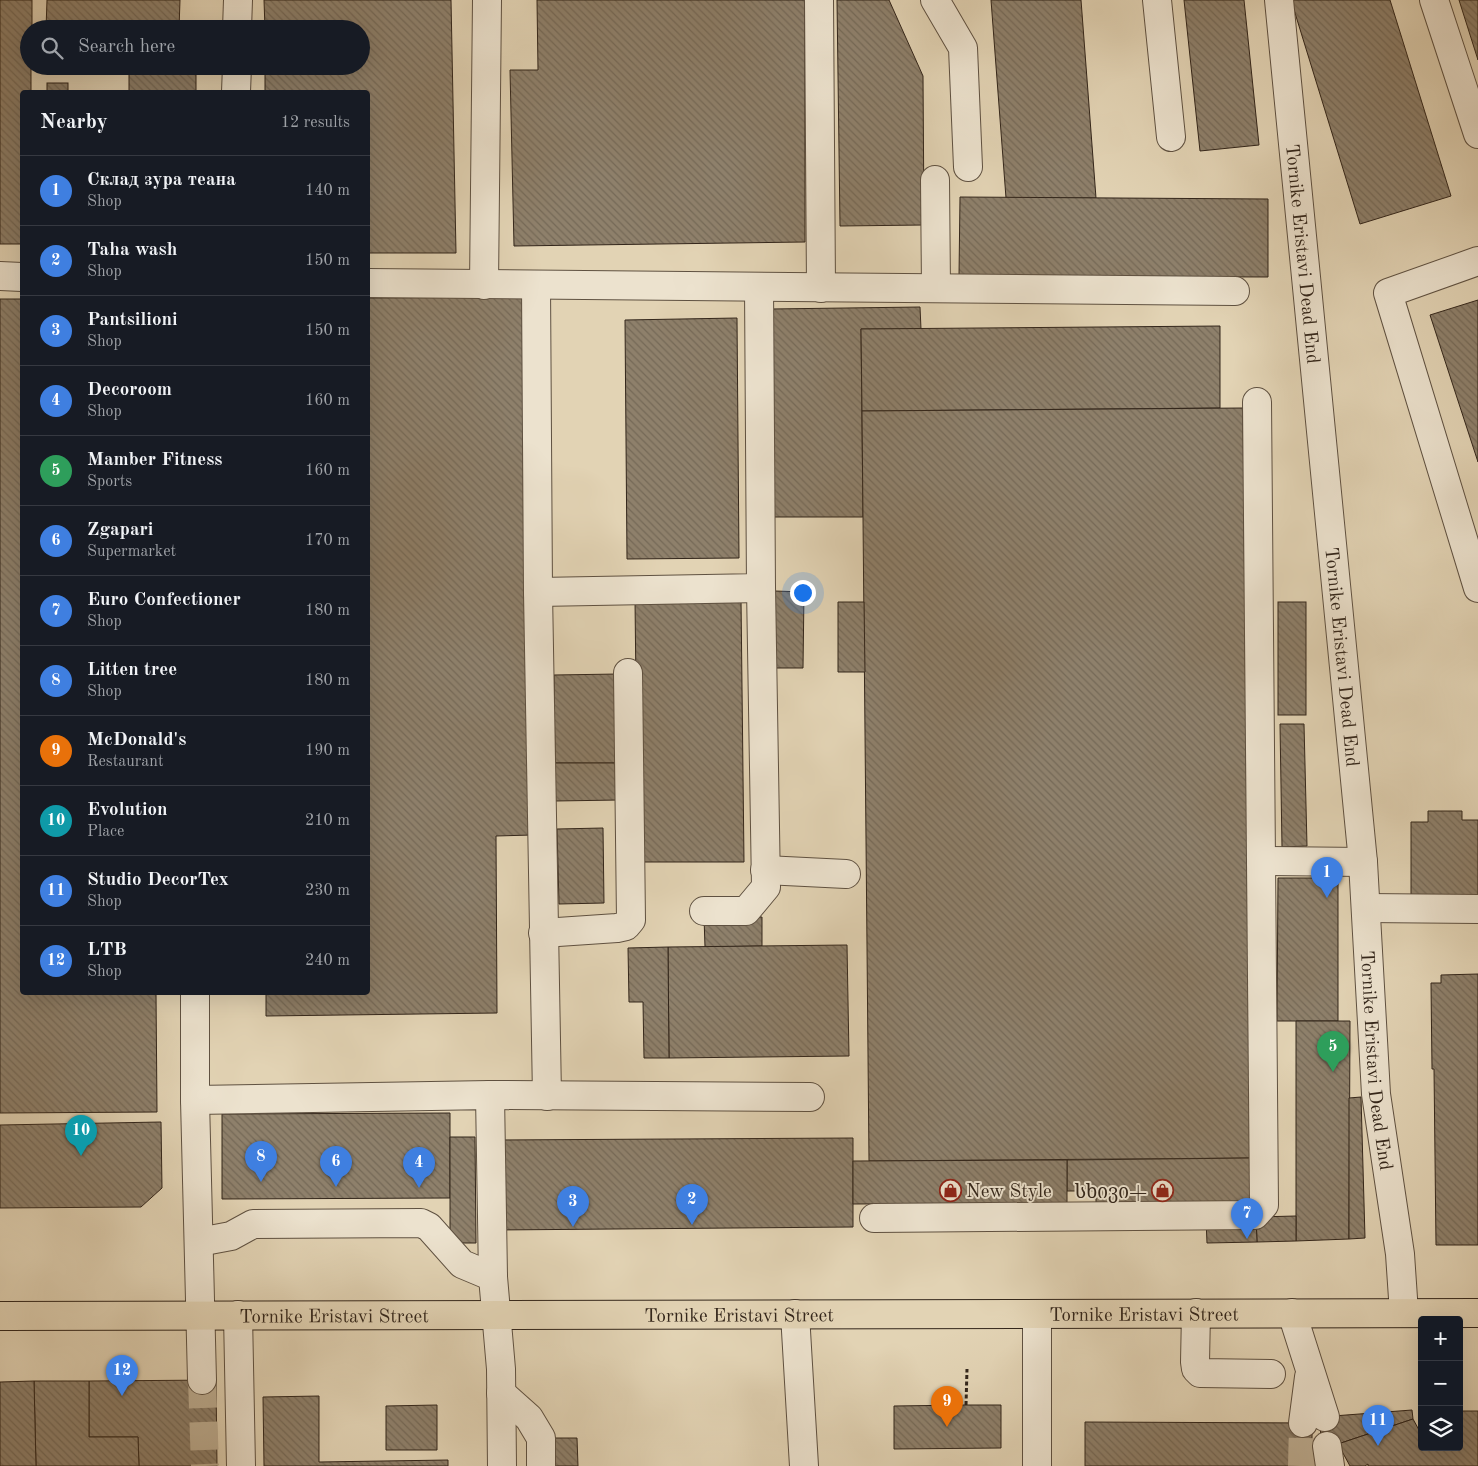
<!DOCTYPE html>
<meta charset="utf-8">
<style>
body{margin:0;font-family:"Old Standard TT","Noto Serif Georgian",serif;background:#242831;color:#f1f3f6}
.controls{position:absolute;right:15px;bottom:15px;display:grid;overflow:hidden;border-radius:5px;box-shadow:0 5px 20px #0002}
.controls button{width:45px;height:45px;display:grid;place-items:center;padding:0;border:0;border-bottom:1px solid #363941;background:#171b24;color:#f1f3f6;font:25px sans-serif}
.you{position:absolute;left:802px;top:592px;width:18px;height:18px;margin:-12px;border:4px solid #fff;border-radius:50%;background:#1a73e8;box-shadow:0 0 0 8px #1a73e833}
.badge{display:grid;place-items:center;width:32px;height:32px;border-radius:50%;background:#0b8043;color:#fff;font-size:16px;font-weight:700}
.pin{position:absolute;translate:-50% -41px;filter:drop-shadow(0 1px 2px #0008)}
.pin::after{content:'';position:absolute;top:26px;width:18px;height:15px;background:inherit;clip-path:polygon(0 0,100% 0,50% 100%)}
.list{margin:0;padding:0;list-style:none}
h2{display:flex;justify-content:space-between;align-items:center;height:65px;margin:0;padding:0 20px;font-size:21px}
h2 small{font-size:16px;font-weight:400;color:#9ea1a6}
.list li{display:grid;grid-template-columns:32px 1fr auto;gap:15px;align-items:center;box-sizing:border-box;height:70px;padding:0 20px;border-top:1px solid #363941}
.list b{display:block;font-size:19px;white-space:nowrap}
.list p{margin:0;font-size:16px;white-space:nowrap;color:#9ea1a6}
.list em{font-size:16px;font-style:normal;color:#9ea1a6}
.icon{flex:none;width:28px;height:28px;fill:none;stroke:currentColor;stroke-width:2;stroke-linecap:round;stroke-linejoin:round}
.map{position:relative;flex:none;width:1478px;height:1466px;overflow:hidden}
.search{position:absolute;background:#171b24;box-shadow:0 5px 20px #0002;left:20px;top:20px;width:350px;height:55px;display:flex;align-items:center;gap:12px;box-sizing:border-box;padding:0 18px;border-radius:28px;color:#9ea1a6;font-size:19px}
.panel{position:absolute;background:#171b24;box-shadow:0 5px 20px #0002;left:20px;top:90px;width:350px;height:905px;border-radius:5px}
.map>svg:first-child{display:block}
.building{fill:url(#building-back-hatch);stroke:#33261b}
.lines{fill:none;stroke-linecap:round;stroke-linejoin:round}
.minor-tunnel{stroke:#bfb095;stroke-width:28;stroke-dasharray:28 14;stroke-linecap:butt}
.minor-casing{stroke:#5f5141;stroke-width:30}
.major-casing{stroke:#33261b;stroke-width:30}
.path{stroke:#33261b;stroke-width:3;stroke-dasharray:4 2.5;stroke-linecap:butt}
.minor{stroke:#ece2ce;stroke-width:28}
.major{stroke:#e2d3b4;stroke-width:28}
.labels{text-anchor:middle;stroke-width:4;stroke-linejoin:round;paint-order:stroke}
.street-label{font-size:19px;fill:#33261b;stroke:#ece2ce}
.poi-label{font-size:19px;fill:#33261b;stroke:#ece2ce;text-anchor:start}
</style>
<div class="map">
<svg width="1478" height="1466" viewBox="0 0 1478 1466">
<defs>
<pattern id="building-back-hatch" width="6" height="6" patternUnits="userSpaceOnUse" patternTransform="scale(1.25)"><rect width="6" height="6" fill="#8e806b"/><path d="M-1 5l2 2M0 0l6 6M5-1l2 2" fill="none" stroke="#756957"/></pattern>
</defs>
<rect width="100%" height="100%" fill="#e2d3b4"/>
<filter id="stains"><feTurbulence type="fractalNoise" baseFrequency=".004" numOctaves="4"/><feColorMatrix values="0 0 0 0 .2 0 0 0 0 .09 0 0 0 0 .02 0 0 0 .5 -.17"/></filter>
<radialGradient id="worn" r=".72"><stop offset=".6" stop-color="#630" stop-opacity="0"/><stop offset="1" stop-color="#630" stop-opacity=".3"/></radialGradient>
<!-- building -->
<g class="building">
<path d="M0 0H32V29H29V66H31V92H22V244H0Z"/>
<path d="M47 0H180L179 29H46Z"/>
<path d="M264 0H451L456 253H368V92H265V66H361V29H265Z"/>
<path d="M537 0H805V242L514 246 510 70H538Z"/>
<path d="M837 0H889L923 76 924 225 840 226Z"/>
<path d="M991 0H1081L1096 198H1006Z"/>
<path d="M1184 0H1244L1259 145 1200 151Z"/>
<path d="M1291 0H1390L1451 196 1360 224Z"/>
<path d="M1459 0H1478V60Z"/>
<rect x="129" y="66" width="67" height="26"/>
<rect x="47" y="83" width="21" height="9"/>
<path d="M960 197 1268 199V277L959 276Z"/>
<path d="M526 297 532 835 496 836 497 1013 266 1016V992H368V298Z"/>
<path d="M0 299H22V992H156L157 1112 0 1113Z"/>
<path d="M1478 300V462L1430 315Z"/>
<path d="M920 307 921 329H861L863 517H773L771 309Z"/>
<path d="M737 318 739 558 627 559 625 320Z"/>
<path d="M1220 326V408L862 411 861 329Z"/>
<path d="M1243 408 1250 1158 869 1161 862 411Z"/>
<path d="M775 591 804 592 803 668H774Z"/>
<path d="M741 599 744 862H638L635 600Z"/>
<path d="M838 602H864L865 672H838Z"/>
<rect x="1278" y="602" width="28" height="113"/>
<path d="M618 674 619 763H555L554 675Z"/>
<path d="M1280 724H1304L1307 846 1282 847Z"/>
<path d="M555 763H619V800L555 801Z"/>
<path d="M1428 811H1462V820H1478V897H1411V822H1428Z"/>
<path d="M603 828 604 903 559 904 557 829Z"/>
<path d="M1278 878H1338V1021H1277Z"/>
<path d="M704 917H762V946L705 947Z"/>
<path d="M847 945 849 1056 669 1058 668 947Z"/>
<path d="M668 947 669 1058H644L643 1002H629L628 948Z"/>
<path d="M1478 974V1245H1436L1434 1069H1432L1431 983H1441V975Z"/>
<path d="M1296 1021H1350L1349 1239 1296 1241Z"/>
<path d="M1361 1097 1365 1238 1349 1239V1098Z"/>
<path d="M450 1113V1198L222 1199V1114Z"/>
<path d="M161 1122 162 1188 141 1207 0 1208V1125Z"/>
<path d="M450 1137H475L476 1243H450Z"/>
<path d="M853 1138V1227L496 1230V1140Z"/>
<path d="M1250 1158 1251 1204 1096 1206V1191H1067V1160Z"/>
<path d="M1067 1160V1203L853 1204V1161Z"/>
<path d="M1296 1216V1241L1257 1242 1256 1217Z"/>
<path d="M1256 1217 1257 1242 1207 1243 1206 1219Z"/>
<path d="M216 1380 217 1466H139L138 1437H89V1381Z"/>
<path d="M34 1381H89V1437H138L139 1466H36Z"/>
<path d="M34 1381 36 1466H0V1382Z"/>
<path d="M319 1396V1462L448 1460V1466H264L263 1397Z"/>
<path d="M437 1405V1450H386V1406Z"/>
<path d="M966 1405H1001V1448L894 1449V1406Z"/>
<path d="M1412 1410 1413 1419 1338 1444 1321 1447 1320 1417Z"/>
<path d="M1459 1411H1478V1466H1368V1464L1365 1466H1350L1338 1444 1413 1419 1419 1430 1422 1429V1447H1459Z"/>
<path d="M1085 1422 1312 1423V1466H1085Z"/>
<path d="M533 1438H577L578 1466H533Z"/>
</g>
<g class="lines">
<!-- minor-tunnel -->
<g class="minor-tunnel">
<path d="M202 1380 205 1466"/>
<path d="M1302 1466 1303 1423"/>
</g>
<defs>
<g id="minor">
<path d="M819 0 821 288"/>
<path d="M935 0 963 48 968 167"/>
<path d="M1157 0 1171 137"/>
<path id="s1" d="M1279 0 1363 862 1376 1094 1400 1254 1404 1313"/>
<path d="M1434 0 1478 134"/>
<path d="M237 29 238 0"/>
<path d="M236 92 237 66"/>
<path d="M935 180 936 288"/>
<path d="M1478 261 1388 293 1478 588"/>
<path d="M0 276 22 277"/>
<path d="M368 283 1235 291"/>
<path d="M484 285 487 0"/>
<path d="M536 285 538 592 547 1096"/>
<path d="M538 592 761 588 759 287"/>
<path d="M1261 861 1363 862"/>
<path d="M765 870 846 874"/>
<path d="M1366 908 1478 909"/>
<path d="M704 911H746L766 887 761 588"/>
<path d="M543 933 617 928 626 926 631 920 628 673"/>
<path d="M195 992V1100L202 1380"/>
<path d="M490 1095 810 1097"/>
<path d="M195 1100 490 1095 493 1277 501 1369 502 1466"/>
<path d="M874 1218 1255 1215 1264 1205 1257 402"/>
<path d="M199 1242 231 1236 253 1224 421 1223 429 1227 462 1264 493 1277"/>
<path d="M1196 1313 1195 1362 1196 1369 1200 1373 1271 1374"/>
<path d="M1292 1313 1325 1417"/>
<path d="M795 1314 804 1466"/>
<path d="M1037 1314V1466"/>
<path d="M238 1315 241 1466"/>
<path d="M501 1393 529 1418 541 1438V1466"/>
<path d="M1303 1423 1309 1377"/>
<path d="M1327 1446 1330 1466"/>
</g>
<g id="major">
<path id="s2" d="M0 1316 1478 1313"/>
</g>
</defs>
<!-- minor casing -->
<use href="#minor" class="minor-casing"/>
<!-- major casing -->
<use href="#major" class="major-casing"/>
<!-- path -->
<path class="path" d="M966 1405 967 1369"/>
<!-- minor -->
<use href="#minor" class="minor"/>
<!-- major -->
<use href="#major" class="major"/>
</g>
<!-- icons -->
<defs>
<symbol id="shop-ring" viewBox="-11 -11 22 22"><circle r="9.5" fill="#ece2ce" stroke="#8f2418" stroke-width="1.5"/><path d="M-5-2.5h2.3a2.7 3.5 0 0 1 5.4 0H5L5.5 6h-11ZM-1.5-2.5h3a1.5 2.3 0 0 0-3 0Z" fill="#8f2418"/></symbol>
</defs>
<g fill-rule="evenodd">
<use href="#shop-ring" x="938" y="1178" width="25" height="25"/>
<use href="#shop-ring" x="1150" y="1178" width="25" height="25"/>
</g>
<g class="labels">
<!-- street labels -->
<g class="street-label">
<text dy="7" stroke="none"><textPath href="#s1" startOffset="255">Tornike Eristavi Dead End</textPath></text>
<text dy="7" stroke="none"><textPath href="#s1" startOffset="660">Tornike Eristavi Dead End</textPath></text>
<text dy="7" stroke="none"><textPath href="#s1" startOffset="1065">Tornike Eristavi Dead End</textPath></text>
<text dy="7" stroke="none"><textPath href="#s2" startOffset="1144">Tornike Eristavi Street</textPath></text>
<text dy="7" stroke="none"><textPath href="#s2" startOffset="739">Tornike Eristavi Street</textPath></text>
<text dy="7" stroke="none"><textPath href="#s2" startOffset="334">Tornike Eristavi Street</textPath></text>
</g>
<!-- poi labels -->
<g class="poi-label">
<text x="966" y="1197">New Style</text>
<text x="1147" y="1198" text-anchor="end">სხივი+</text>
</g>
</g>
<rect width="100%" height="100%" filter="url(#stains)"/>
<rect width="100%" height="100%" fill="url(#worn)"/>
</svg>
<div class="controls">
<button>+</button>
<button>−</button>
<button><svg class="icon" aria-label="layers" viewBox="0 0 24 24"><path d="M12 4l9 5-9 5-9-5zM3 14l9 5 9-5"/></svg></button>
</div>
<div class="you"></div>
<div class="pin badge" style="left:1327px;top:898px;background:#3f7fe0">1</div>
<div class="pin badge" style="left:692px;top:1225px;background:#3f7fe0">2</div>
<div class="pin badge" style="left:573px;top:1227px;background:#3f7fe0">3</div>
<div class="pin badge" style="left:419px;top:1188px;background:#3f7fe0">4</div>
<div class="pin badge" style="left:1333px;top:1072px;background:#2e9e5b">5</div>
<div class="pin badge" style="left:336px;top:1187px;background:#3f7fe0">6</div>
<div class="pin badge" style="left:1247px;top:1239px;background:#3f7fe0">7</div>
<div class="pin badge" style="left:261px;top:1182px;background:#3f7fe0">8</div>
<div class="pin badge" style="left:947px;top:1427px;background:#e8710a">9</div>
<div class="pin badge" style="left:81px;top:1156px;background:#0f9aa8">10</div>
<div class="pin badge" style="left:1378px;top:1446px;background:#3f7fe0">11</div>
<div class="pin badge" style="left:122px;top:1396px;background:#3f7fe0">12</div>
<div class="search"><svg class="icon" aria-label="search" viewBox="0 0 24 24"><circle cx="10" cy="10" r="6"/><path d="M15 15l6 6"/></svg>Search here</div>
<section class="panel">
<h2>Nearby<small>12 results</small></h2>
<ul class="list">
<li><span class="badge" style="background:#3f7fe0">1</span><div><b>Склад зура теана</b><p>Shop</p></div><em>140 m</em></li>
<li><span class="badge" style="background:#3f7fe0">2</span><div><b>Taha wash</b><p>Shop</p></div><em>150 m</em></li>
<li><span class="badge" style="background:#3f7fe0">3</span><div><b>Pantsilioni</b><p>Shop</p></div><em>150 m</em></li>
<li><span class="badge" style="background:#3f7fe0">4</span><div><b>Decoroom</b><p>Shop</p></div><em>160 m</em></li>
<li><span class="badge" style="background:#2e9e5b">5</span><div><b>Mamber Fitness</b><p>Sports</p></div><em>160 m</em></li>
<li><span class="badge" style="background:#3f7fe0">6</span><div><b>Zgapari</b><p>Supermarket</p></div><em>170 m</em></li>
<li><span class="badge" style="background:#3f7fe0">7</span><div><b>Euro Confectioner</b><p>Shop</p></div><em>180 m</em></li>
<li><span class="badge" style="background:#3f7fe0">8</span><div><b>Litten tree</b><p>Shop</p></div><em>180 m</em></li>
<li><span class="badge" style="background:#e8710a">9</span><div><b>McDonald's</b><p>Restaurant</p></div><em>190 m</em></li>
<li><span class="badge" style="background:#0f9aa8">10</span><div><b>Evolution</b><p>Place</p></div><em>210 m</em></li>
<li><span class="badge" style="background:#3f7fe0">11</span><div><b>Studio DecorTex</b><p>Shop</p></div><em>230 m</em></li>
<li><span class="badge" style="background:#3f7fe0">12</span><div><b>LTB</b><p>Shop</p></div><em>240 m</em></li>
</ul>
</section>
</div>
